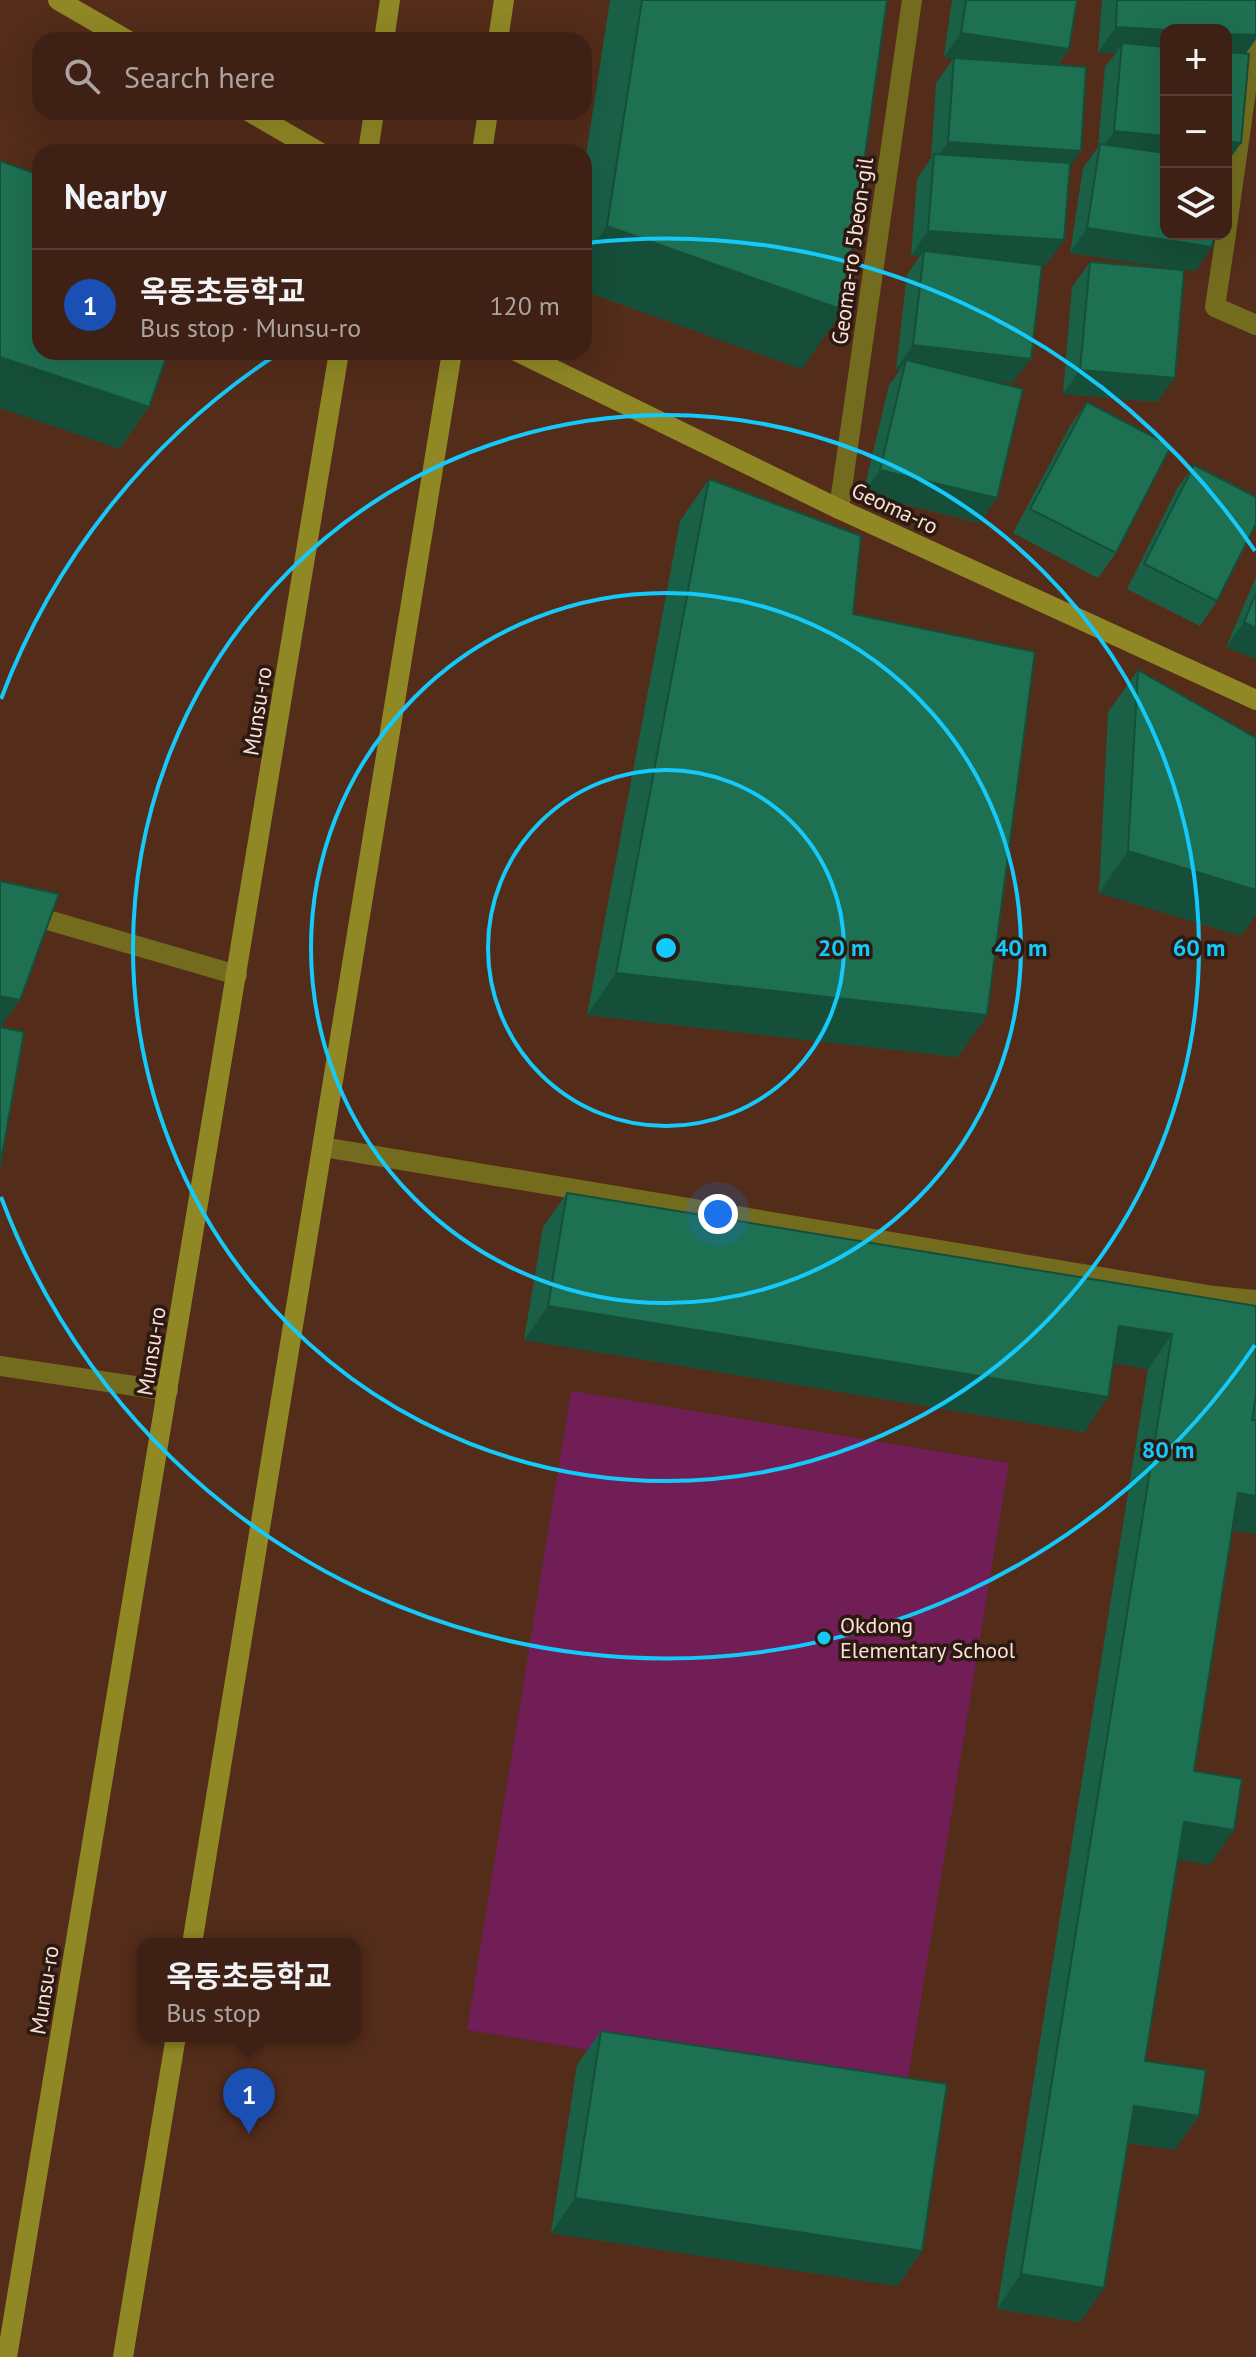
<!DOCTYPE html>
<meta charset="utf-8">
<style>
body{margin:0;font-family:"PT Sans","Noto Sans KR",sans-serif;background:#492e22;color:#f1f3f6}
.controls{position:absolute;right:24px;top:24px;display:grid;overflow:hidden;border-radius:16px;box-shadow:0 8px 32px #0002}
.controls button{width:72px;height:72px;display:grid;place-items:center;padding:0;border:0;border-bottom:2px solid #573e34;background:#3e2114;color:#f1f3f6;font:40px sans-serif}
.you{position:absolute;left:718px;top:1214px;width:28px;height:28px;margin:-20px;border:6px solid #fff;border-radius:50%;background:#1a73e8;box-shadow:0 0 0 12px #1a73e833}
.badge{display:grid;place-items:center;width:52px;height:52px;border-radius:50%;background:#8abfa5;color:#fff;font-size:26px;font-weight:700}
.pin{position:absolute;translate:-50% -66px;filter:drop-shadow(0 2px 4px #0008)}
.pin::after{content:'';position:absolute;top:42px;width:28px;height:24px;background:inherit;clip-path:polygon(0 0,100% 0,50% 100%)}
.popup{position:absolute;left:137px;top:1938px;width:224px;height:104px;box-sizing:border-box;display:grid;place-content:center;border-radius:16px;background:#3e2114;filter:drop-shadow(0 2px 6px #0005);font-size:26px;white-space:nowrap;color:#ada3a0}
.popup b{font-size:30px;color:#f1f3f6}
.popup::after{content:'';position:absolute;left:50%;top:100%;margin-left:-16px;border:16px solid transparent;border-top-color:#3e2114}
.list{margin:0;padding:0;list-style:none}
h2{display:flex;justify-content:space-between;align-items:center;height:104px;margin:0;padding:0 32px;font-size:34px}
h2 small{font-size:26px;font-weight:400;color:#ada3a0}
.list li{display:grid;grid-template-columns:52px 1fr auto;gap:24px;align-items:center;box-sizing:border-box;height:112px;padding:0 32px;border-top:2px solid #573e34}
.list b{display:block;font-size:30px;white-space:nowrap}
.list p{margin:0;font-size:26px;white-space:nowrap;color:#ada3a0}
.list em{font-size:26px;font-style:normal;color:#ada3a0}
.icon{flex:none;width:44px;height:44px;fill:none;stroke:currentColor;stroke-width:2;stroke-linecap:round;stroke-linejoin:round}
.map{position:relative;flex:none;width:1256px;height:2357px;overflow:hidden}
.search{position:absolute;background:#3e2114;box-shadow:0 8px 32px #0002;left:32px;top:32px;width:560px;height:88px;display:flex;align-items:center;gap:20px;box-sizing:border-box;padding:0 28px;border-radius:24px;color:#ada3a0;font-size:30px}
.panel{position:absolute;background:#3e2114;box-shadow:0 8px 32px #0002;left:32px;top:144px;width:560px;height:216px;border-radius:24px}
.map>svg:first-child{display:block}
.pitch{fill:#701e55}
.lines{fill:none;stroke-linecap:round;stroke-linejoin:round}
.street{stroke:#736c1f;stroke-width:20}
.secondary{stroke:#908825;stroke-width:20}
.wall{fill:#1a6047}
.shaded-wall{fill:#154e39}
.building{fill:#1e7052;stroke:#154e39;stroke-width:2}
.ring{fill:none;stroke:#15cafb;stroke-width:4}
.poi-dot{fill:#15cafb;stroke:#2c1a12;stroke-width:3}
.labels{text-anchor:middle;stroke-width:7;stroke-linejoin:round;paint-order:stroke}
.street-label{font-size:22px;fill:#fbe1d6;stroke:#2c1a12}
.poi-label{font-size:22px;fill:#fbe1d6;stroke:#2c1a12;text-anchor:start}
.centre{fill:#15cafb;stroke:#2c1a12;stroke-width:4}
.ring-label{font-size:24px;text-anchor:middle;font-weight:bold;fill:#15cafb;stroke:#2c1a12;stroke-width:7;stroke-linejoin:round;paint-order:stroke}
</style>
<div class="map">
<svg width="1256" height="2357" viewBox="0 0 1256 2357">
<rect width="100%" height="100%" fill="#532c1a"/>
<!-- pitch -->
<path class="pitch" d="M571 1391 1009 1463 904 2102 467 2030Z"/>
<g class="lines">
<!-- street -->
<g class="street">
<path d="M1226 233 1256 20"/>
<path d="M1226 234 1215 307 1256 325"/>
<path d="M839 509 912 0"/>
<path d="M0 906 237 975"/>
<path d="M323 1147 1214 1296 1256 1300"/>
<path d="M0 1366 168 1391"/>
</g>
<!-- secondary -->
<g class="secondary">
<path d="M58 0 127 40"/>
<path d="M384 40 390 0"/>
<path d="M498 40 504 0"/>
<path d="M250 112 319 152"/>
<path d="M368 152 374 112"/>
<path d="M482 152 488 112"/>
<path d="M518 352 839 509 1256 700"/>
<path d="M192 1944 452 352"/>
<path d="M7 2357 339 352"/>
<path d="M123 2357 176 2036"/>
</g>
</g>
<!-- wall -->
<g class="wall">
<path d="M610 0H887L802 369 584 291V168Z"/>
<path d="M952 0H1077L1069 49 1058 65 1069 168 1064 240 1046 265 1026 263 1013 383 988 380 980 523 863 494 889 385 900 370 896 369 907 275 920 256H911L917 179 931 158 936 83 953 59 944 57Z"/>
<path d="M1102 0H1256V39L1245 54 1241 143 1226 164V30L1212 247 1195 271 1070 253 1083 168 1098 147 1105 67 1116 53 1098 52Z"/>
<path d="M1090 262 1157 402 1063 394 1072 287Z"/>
<path d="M1087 402 1116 553 1098 578 1013 533 1070 426Z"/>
<path d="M1194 465 1217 601 1200 626 1127 589 1177 489Z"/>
<path d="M709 479 853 614 987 1015 958 1057 587 1015 680 521Z"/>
<path d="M1256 577V659L1226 647Z"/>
<path d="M1138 670 1241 936 1099 893 1108 712Z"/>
<path d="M567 1193 1256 1306V1534L1232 1530 1194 1771 1210 1865 1177 1859 1145 2061 1175 2150 1128 2143 1104 2288 1080 2322 997 2309 1148 1369 1113 1363 1108 1397 1084 1432 524 1340 543 1227Z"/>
<path d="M601 2031 898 2286 551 2233 577 2065Z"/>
</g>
<!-- shaded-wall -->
<g class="shaded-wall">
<path d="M1116 27 1166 30V56L1122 43 1116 53 1098 52Z"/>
<path d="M961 33 1069 49 1051 74 944 57Z"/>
<path d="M1226 34 1256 35V39L1241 60 1226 59Z"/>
<path d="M1114 131 1166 136V162L1099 153Z"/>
<path d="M1226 141 1241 143 1226 164Z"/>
<path d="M948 142 1081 151 1064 176 933 163Z"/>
<path d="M607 226 843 310 802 369 584 291V259Z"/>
<path d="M1087 228 1212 247 1195 271 1070 253Z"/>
<path d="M928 231 1064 240 1046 265 924 256V251L920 256H911Z"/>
<path d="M913 345 1031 359 1013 383 904 370 906 360 900 370 896 369Z"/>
<path d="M0 357 149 407 120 449 0 408Z"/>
<path d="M1080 370 1175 378 1157 402 1063 394Z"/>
<path d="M880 470 997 498 980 523 863 494Z"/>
<path d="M1244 622 1256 628V659L1226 647Z"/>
<path d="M1128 851 1256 890V915L1241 936 1099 893Z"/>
<path d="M616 973 987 1015 958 1057 587 1015Z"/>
<path d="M0 996 20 1000 0 1028Z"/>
<path d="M548 1306 1108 1397 1084 1432 524 1340Z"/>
<path d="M1119 1326 1172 1334 1148 1369 1095 1360Z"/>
<path d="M1238 1493 1256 1496V1534L1214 1527Z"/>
<path d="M1184 1822 1234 1830 1210 1865 1159 1856Z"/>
<path d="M1134 2106 1199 2116 1175 2150 1110 2140Z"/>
<path d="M575 2198 922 2251 898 2286 551 2233Z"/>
<path d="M1021 2274 1104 2288 1080 2322 997 2309Z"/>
</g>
<!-- building -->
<g class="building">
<path d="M642 0H887L843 310 607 226Z"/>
<path d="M966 0H1077L1069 49 961 33Z"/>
<path d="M1117 0H1256V35L1226 34V30H1168L1116 27Z"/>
<path d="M1122 43 1166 47V136L1114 131Z"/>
<path d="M1226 52 1249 54 1241 143 1226 141Z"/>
<path d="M954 58 1086 67 1081 151 948 142Z"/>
<path d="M1100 144 1166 153V234H1214L1212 247 1087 228Z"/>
<path d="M934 154 1070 163 1064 240 928 231Z"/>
<path d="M0 161 40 175V352H168L149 407 0 357Z"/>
<path d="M924 251 1042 265 1031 359 913 345Z"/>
<path d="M1090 262 1184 270 1175 378 1080 370Z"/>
<path d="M906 360 1023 389 997 498 880 470Z"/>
<path d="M1087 402 1171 446 1116 553 1030 509Z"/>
<path d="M1194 465 1256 497V524L1217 601 1144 564Z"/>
<path d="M709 479 861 536 853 614 1035 652 987 1015 616 973Z"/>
<path d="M1256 593V628L1244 622Z"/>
<path d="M1138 670 1256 738V890L1128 851Z"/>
<path d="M0 881 59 894 20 1000 0 996Z"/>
<path d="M0 1027 24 1032 0 1166Z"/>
<path d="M567 1193 1256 1306V1396L1252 1420H1256V1496L1238 1493 1194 1771 1242 1779 1234 1830 1184 1822 1145 2061 1206 2070 1199 2116 1134 2106 1104 2288 1021 2274 1172 1334 1119 1326 1108 1397 548 1306Z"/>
<path d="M601 2031 947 2084 922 2251 575 2198Z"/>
</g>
<!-- distance rings -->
<g class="ring">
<circle cx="666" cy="948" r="178"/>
<circle cx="666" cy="948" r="355"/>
<circle cx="666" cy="948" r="533"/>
<path d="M1255 1345A710 710 0 0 1 1 1197M1 699A710 710 0 0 1 279 353M586 243A710 710 0 0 1 1255 551"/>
</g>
<!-- markers -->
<circle class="poi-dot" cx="824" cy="1638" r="8"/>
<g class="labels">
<!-- street labels -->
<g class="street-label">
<text transform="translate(852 251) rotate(-82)" y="8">Geoma-ro 5beon-gil</text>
<text transform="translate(895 508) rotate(25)" y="8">Geoma-ro</text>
<text transform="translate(257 711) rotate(-81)" y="8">Munsu-ro</text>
<text transform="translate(151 1351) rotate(-81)" y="8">Munsu-ro</text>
<text transform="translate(44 1990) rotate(-81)" y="8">Munsu-ro</text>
</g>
<!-- poi labels -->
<g class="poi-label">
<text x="840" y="1633">Okdong<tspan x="840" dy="25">Elementary School</tspan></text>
</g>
</g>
<circle cx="666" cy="948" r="12" class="centre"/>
<g class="ring-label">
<text x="844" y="956">20 m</text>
<text x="1021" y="956">40 m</text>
<text x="1199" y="956">60 m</text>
<text x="1168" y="1458">80 m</text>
</g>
</svg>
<div class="controls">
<button>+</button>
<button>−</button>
<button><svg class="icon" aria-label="layers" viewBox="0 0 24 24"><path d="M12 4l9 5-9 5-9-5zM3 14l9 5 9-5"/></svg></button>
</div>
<div class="you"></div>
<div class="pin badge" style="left:249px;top:2134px;background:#1a4fb4">1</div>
<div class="popup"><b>옥동초등학교</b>Bus stop</div>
<div class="search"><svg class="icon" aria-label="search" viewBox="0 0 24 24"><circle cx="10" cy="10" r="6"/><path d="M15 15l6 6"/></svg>Search here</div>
<section class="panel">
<h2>Nearby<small></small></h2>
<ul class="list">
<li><span class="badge" style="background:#1a4fb4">1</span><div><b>옥동초등학교</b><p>Bus stop · Munsu-ro</p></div><em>120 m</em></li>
</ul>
</section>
</div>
